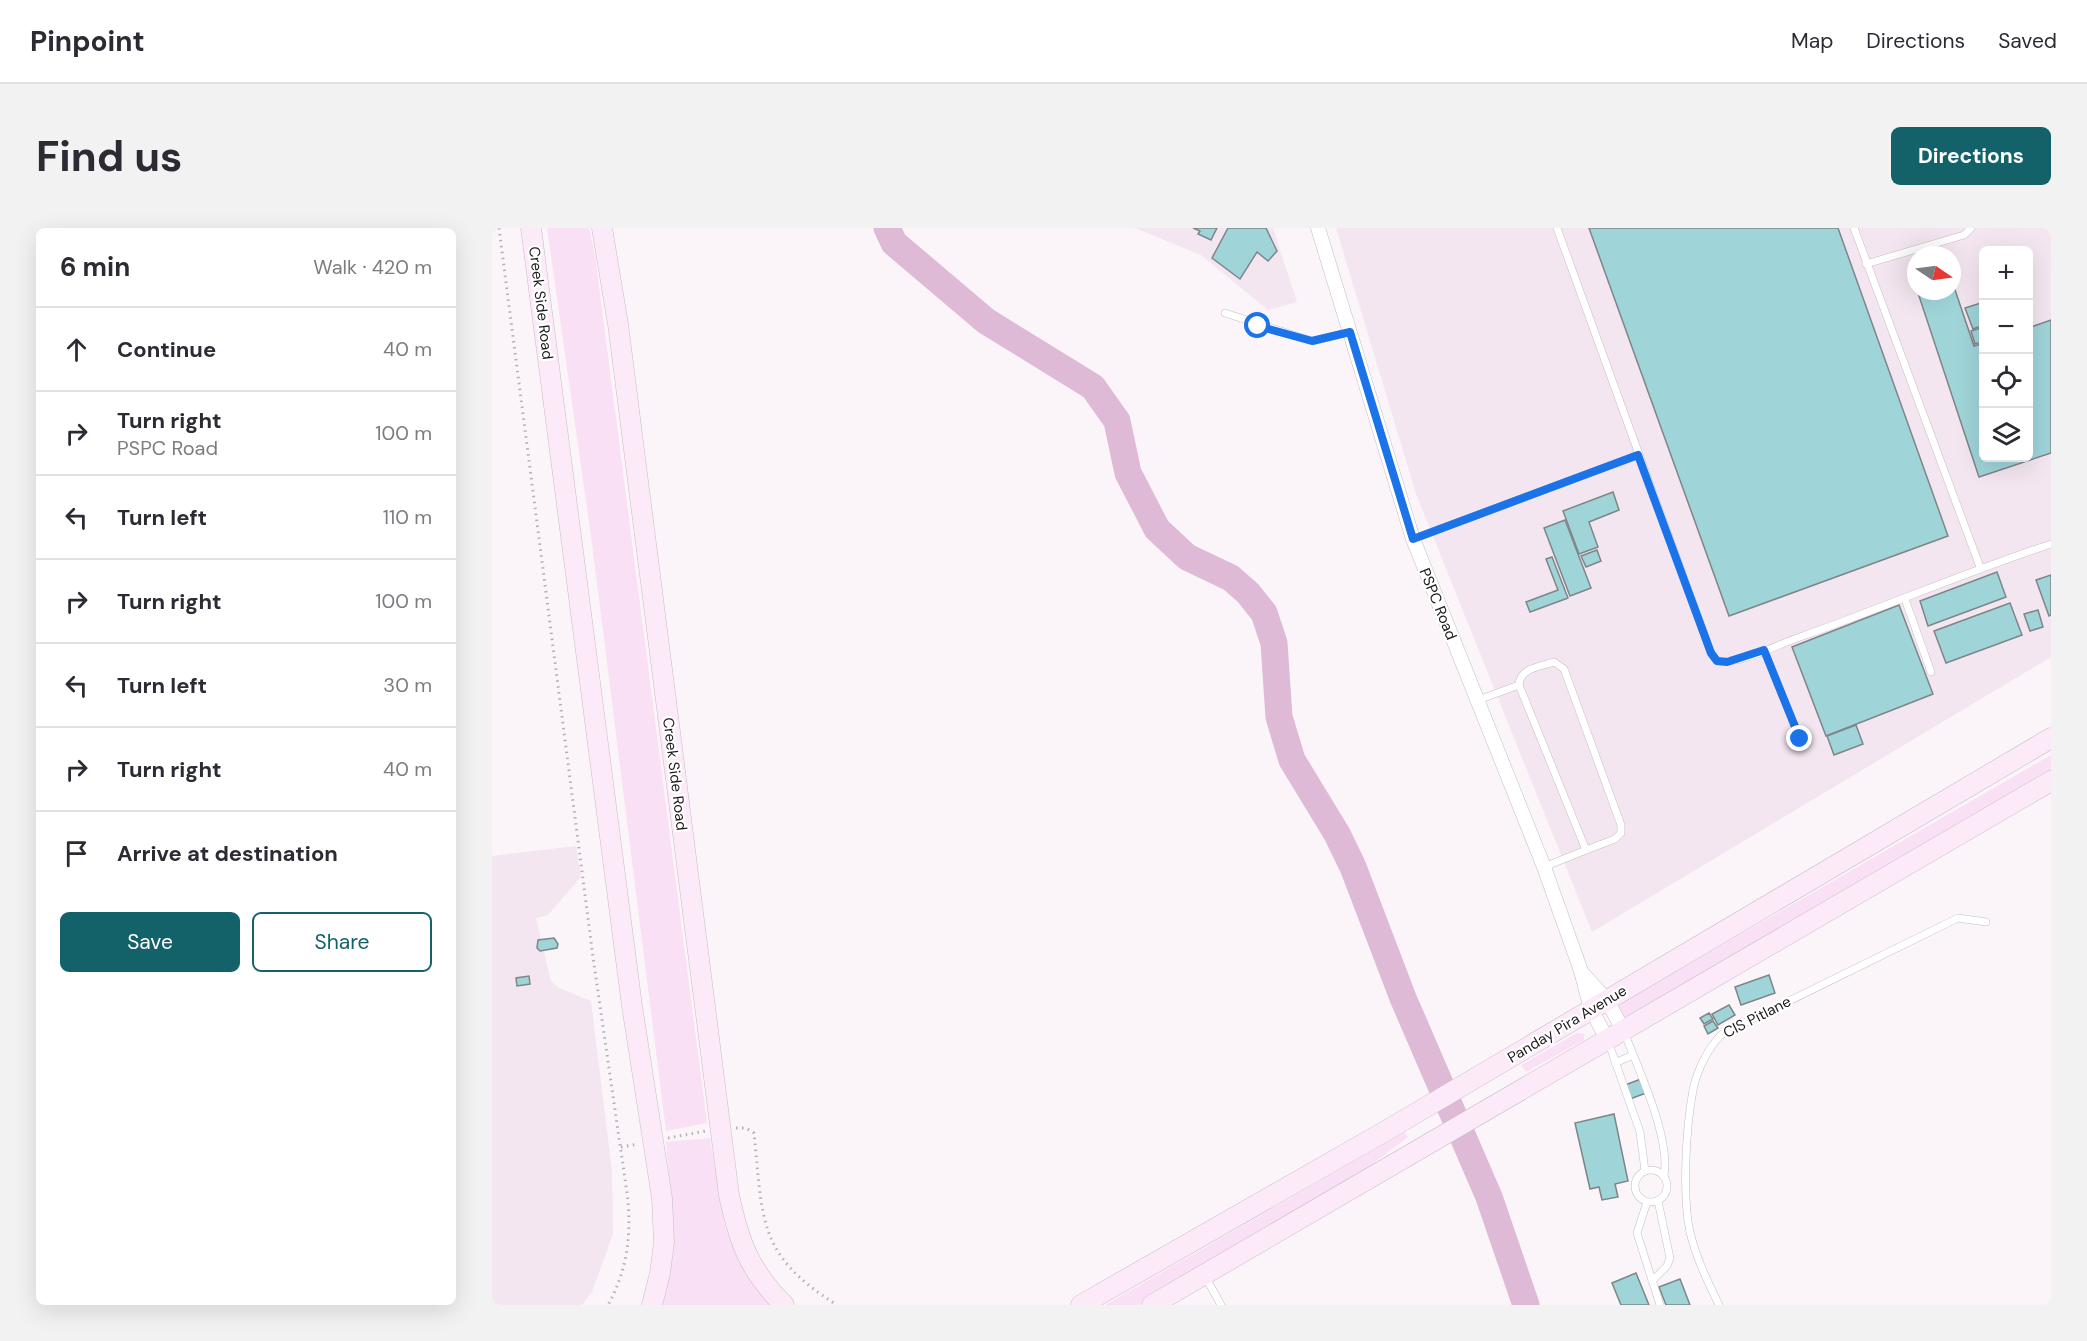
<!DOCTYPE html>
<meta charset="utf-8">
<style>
body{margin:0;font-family:"DM Sans",sans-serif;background:#f2f2f3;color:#2b2b33}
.controls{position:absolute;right:18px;top:18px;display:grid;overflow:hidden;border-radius:9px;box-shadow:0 6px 24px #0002}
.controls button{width:54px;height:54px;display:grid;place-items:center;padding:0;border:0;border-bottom:2px solid #e1e1e2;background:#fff;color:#2b2b33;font:30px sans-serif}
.compass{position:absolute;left:1415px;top:18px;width:54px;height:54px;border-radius:50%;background:#fff;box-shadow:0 6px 24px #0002;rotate:103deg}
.stop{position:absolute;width:18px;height:18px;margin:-14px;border:4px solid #1a73e8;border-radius:50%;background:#fff}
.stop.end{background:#1a73e8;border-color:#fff;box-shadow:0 2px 6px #0008}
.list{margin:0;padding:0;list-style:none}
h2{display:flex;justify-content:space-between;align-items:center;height:78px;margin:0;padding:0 24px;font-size:26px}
h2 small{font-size:20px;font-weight:400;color:#7c7c81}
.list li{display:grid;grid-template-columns:39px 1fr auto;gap:18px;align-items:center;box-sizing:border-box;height:84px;padding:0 24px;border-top:2px solid #e1e1e2}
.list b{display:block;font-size:22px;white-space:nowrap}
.list p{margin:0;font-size:20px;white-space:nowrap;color:#7c7c81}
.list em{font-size:20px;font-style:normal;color:#7c7c81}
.actions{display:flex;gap:12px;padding:18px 24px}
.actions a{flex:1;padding:14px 0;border:2px solid #136269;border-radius:9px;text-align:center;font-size:21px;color:#136269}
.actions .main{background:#136269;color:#fff}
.icon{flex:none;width:33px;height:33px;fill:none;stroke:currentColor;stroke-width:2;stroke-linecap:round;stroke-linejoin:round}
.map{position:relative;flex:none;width:1559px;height:1077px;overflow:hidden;border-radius:9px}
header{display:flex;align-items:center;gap:36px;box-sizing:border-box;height:84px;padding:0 30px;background:#fff;border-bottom:2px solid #e1e1e2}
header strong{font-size:28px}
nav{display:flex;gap:33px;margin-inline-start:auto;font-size:21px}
.intro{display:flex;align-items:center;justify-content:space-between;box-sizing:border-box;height:144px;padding:0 36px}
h1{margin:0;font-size:42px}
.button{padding:15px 27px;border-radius:9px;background:#136269;color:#fff;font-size:21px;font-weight:700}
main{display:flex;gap:36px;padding:0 36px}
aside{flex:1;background:#fff;border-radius:9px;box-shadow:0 6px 24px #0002}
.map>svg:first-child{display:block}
.built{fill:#f3e6f0;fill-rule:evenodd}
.green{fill:#f9e0f4}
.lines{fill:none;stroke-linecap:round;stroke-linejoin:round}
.river{stroke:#debad6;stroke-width:27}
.building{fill:#9fd4d9;stroke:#7e8687;stroke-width:1.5}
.service-casing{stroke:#c4bec3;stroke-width:8}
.minor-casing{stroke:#c4bec3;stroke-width:15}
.secondary-casing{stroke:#c4bec3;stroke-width:21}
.path{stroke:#b5b0b4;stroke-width:3;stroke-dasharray:1.5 4.5;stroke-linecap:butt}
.service{stroke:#fff;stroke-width:7}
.minor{stroke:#fff;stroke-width:14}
.secondary{stroke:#fdeaf9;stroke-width:20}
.route{stroke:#1a73e8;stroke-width:8}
.labels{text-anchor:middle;stroke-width:4.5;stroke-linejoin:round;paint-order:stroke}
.street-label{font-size:15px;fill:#1c1a1b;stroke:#fff}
</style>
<header>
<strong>Pinpoint</strong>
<nav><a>Map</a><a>Directions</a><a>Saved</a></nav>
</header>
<div class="intro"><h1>Find us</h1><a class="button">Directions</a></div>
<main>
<aside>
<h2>6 min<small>Walk · 420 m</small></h2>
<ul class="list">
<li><svg class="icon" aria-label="ahead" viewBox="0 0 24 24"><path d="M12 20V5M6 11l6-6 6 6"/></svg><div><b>Continue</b></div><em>40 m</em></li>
<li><svg class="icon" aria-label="right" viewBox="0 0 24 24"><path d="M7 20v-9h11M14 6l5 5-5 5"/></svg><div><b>Turn right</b><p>PSPC Road</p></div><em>100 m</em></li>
<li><svg class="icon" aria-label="left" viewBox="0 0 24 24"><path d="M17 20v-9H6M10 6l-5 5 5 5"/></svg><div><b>Turn left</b></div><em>110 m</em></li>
<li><svg class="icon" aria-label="right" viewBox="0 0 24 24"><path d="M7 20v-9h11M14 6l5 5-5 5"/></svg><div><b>Turn right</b></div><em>100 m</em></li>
<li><svg class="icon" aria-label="left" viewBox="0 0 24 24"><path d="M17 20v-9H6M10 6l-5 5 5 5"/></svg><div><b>Turn left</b></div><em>30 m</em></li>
<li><svg class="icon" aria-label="right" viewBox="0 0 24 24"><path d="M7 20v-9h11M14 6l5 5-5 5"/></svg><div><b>Turn right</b></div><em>40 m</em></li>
<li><svg class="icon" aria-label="arrive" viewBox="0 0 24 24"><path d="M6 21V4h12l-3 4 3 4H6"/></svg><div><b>Arrive at destination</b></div></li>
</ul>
<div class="actions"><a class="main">Save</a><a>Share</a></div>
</aside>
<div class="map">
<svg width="1559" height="1077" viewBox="0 0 1559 1077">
<rect width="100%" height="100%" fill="#fbf5fa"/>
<!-- built -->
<g class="built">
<path d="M643 0H781L805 74 776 82 709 27Z"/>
<path d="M844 0H1559V429L1100 704 924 266ZM1492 22H1536V230H1492ZM1424 27H1460V63H1424Z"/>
<path d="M84 618 89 649 56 687 44 690 59 753 67 760 99 773 120 943 121 1006 100 1064 90 1077H0V628Z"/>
</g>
<!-- green -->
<g class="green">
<path d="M55 0H97L103 27 215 895 174 903 99 308Z"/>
<path d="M1559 527V546L1139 791H1129L1125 779 1128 776Z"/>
<path d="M1085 805 1092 806V812L1034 844 1029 837Z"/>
<path d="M913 904 916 909 854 956 646 1077H613Z"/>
<path d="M218 910 233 999 254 1044 282 1077H167C188 1025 178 968 174 914Z"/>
</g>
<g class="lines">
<!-- river -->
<path class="river" d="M395 0 402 15 494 93 601 159 625 193 636 245 665 301 695 329 739 350 756 365 772 385 782 415 787 489 800 532 845 606 861 639 911 770 997 969 1034 1077"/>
</g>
<!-- building -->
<g class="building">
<path d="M701 0H725L719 12 706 6 708 3Z"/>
<path d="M736 0H774L785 23 776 33 765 24 748 51 720 30Z"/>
<path d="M1097 0H1346L1456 308 1237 388Z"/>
<path d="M1460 53 1482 118 1492 115V230H1536V100L1559 92V225L1487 249 1426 65 1460 63Z"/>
<path d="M1492 74V97L1481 101 1473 80Z"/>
<path d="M1492 99V113L1483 116 1479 103Z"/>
<path d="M1121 264 1127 282 1097 294 1106 319 1087 326 1071 283Z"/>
<path d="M1073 292 1099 360 1078 368 1052 300Z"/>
<path d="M1105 322 1109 333 1094 339 1089 328Z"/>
<path d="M1060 329 1076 370 1038 384 1034 374 1066 362 1054 331Z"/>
<path d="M1505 344 1514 369 1436 398 1428 373Z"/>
<path d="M1559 347V387L1557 388 1544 352Z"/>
<path d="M1518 375 1530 407 1454 435 1442 403Z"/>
<path d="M1407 377 1441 466 1334 508 1300 419Z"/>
<path d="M1546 382 1551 399 1538 403 1532 386Z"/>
<path d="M1364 497 1371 516 1342 527 1335 508Z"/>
<path d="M62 710 66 716 65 720 48 723 45 720 46 712Z"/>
<path d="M1277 747 1283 765 1249 777 1243 759Z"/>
<path d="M37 748 38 756 25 758 24 750Z"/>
<path d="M1237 777 1243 787 1226 797 1220 786Z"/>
<path d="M1217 785 1221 791 1212 796 1208 790Z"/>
<path d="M1221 793 1226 800 1216 806 1212 798Z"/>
<path d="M1149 851 1154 865 1138 871 1133 857Z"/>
<path d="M1122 886 1136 953 1123 956 1126 969 1110 972 1107 959 1098 961 1083 895Z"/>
<path d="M1144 1045 1157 1077H1129L1120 1055Z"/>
<path d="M1188 1051 1198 1077H1174L1167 1059Z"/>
</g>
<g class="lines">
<defs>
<g id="service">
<path d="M1065 0 1219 425 1225 433C1251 436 1284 417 1308 409 1393 379 1474 344 1559 316"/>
<path d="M1362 0 1488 339"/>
<path d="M1374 36 1472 7 1479 0"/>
<path d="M733 85 820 113 858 104"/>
<path d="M921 311 1146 227"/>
<path d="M1413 371 1439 444"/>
<path d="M1272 422 1308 511"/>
<path d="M1027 457C1028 440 1047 439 1062 434L1072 441 1129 597V605L1123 611 1094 622"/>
<path d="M986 472 1027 457 1094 622 1052 639"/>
<path d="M1132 804C1146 840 1179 910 1172 948"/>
<path d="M1116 813 1148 904 1153 943"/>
<path d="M1123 835 1141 827"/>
<circle cx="1159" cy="958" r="16"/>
<path d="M1155 974 1145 1005 1168 1077"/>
<path d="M713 1048 729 1077"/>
<path d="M1160 1053 1175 1038 1178 1030 1166 973"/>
<path d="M1227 1077C1216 1054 1204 1030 1198 1004 1190 968 1194 899 1201 862 1205 842 1216 820 1230 806L1466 690 1494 694"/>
</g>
<g id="minor">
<path d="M826 0 921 311 1052 639 1089 743 1099 781 1116 813"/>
<path d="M1090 745 1115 772 1132 804"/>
</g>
<g id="secondary">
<path d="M39 0 140 778 170 970 172 1014 168 1045 160 1077"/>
<path d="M110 0 126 96 237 967C247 1014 257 1042 292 1077"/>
<path d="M589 1077 897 901 1559 510"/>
<path d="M660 1077 1559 553"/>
</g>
</defs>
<!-- service casing -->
<use href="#service" class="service-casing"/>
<!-- minor casing -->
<use href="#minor" class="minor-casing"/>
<!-- secondary casing -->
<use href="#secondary" class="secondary-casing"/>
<!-- path -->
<g class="path">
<path d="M7 0 101 729 136 972C139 1011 135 1042 116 1077"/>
<path d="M244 900H254L262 905C271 992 265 1027 345 1077"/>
<path d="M176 910 214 903"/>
<path d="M129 919 146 916"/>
</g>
<!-- service -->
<use href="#service" class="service"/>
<!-- minor -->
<use href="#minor" class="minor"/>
<!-- secondary -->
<use href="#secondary" class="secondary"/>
</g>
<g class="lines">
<!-- route -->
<path class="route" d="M766 98 820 113 858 104 921 311 1146 227 1219 425 1225 433 1235 434 1272 422 1308 511"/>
</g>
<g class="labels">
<!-- street labels -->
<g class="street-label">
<text transform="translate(49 75) rotate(83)" y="5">Creek Side Road</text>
<text transform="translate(946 376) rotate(68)" y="5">PSPC Road</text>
<text transform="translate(183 546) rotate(83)" y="5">Creek Side Road</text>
<text transform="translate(1265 789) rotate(-27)" y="5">CIS Pitlane</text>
<text transform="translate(1075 796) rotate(-31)" y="5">Panday Pira Avenue</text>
</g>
</g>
</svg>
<div class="controls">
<button>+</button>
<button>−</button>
<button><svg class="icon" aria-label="locate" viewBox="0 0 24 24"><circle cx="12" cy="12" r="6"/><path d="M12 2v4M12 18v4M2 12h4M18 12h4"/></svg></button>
<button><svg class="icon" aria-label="layers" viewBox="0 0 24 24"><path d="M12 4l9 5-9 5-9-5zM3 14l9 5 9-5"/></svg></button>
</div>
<svg class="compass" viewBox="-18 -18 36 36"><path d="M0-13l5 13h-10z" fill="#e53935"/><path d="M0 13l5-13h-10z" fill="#7c7c81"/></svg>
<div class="stop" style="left:766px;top:98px"></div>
<div class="stop end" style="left:1308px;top:511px"></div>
</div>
</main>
